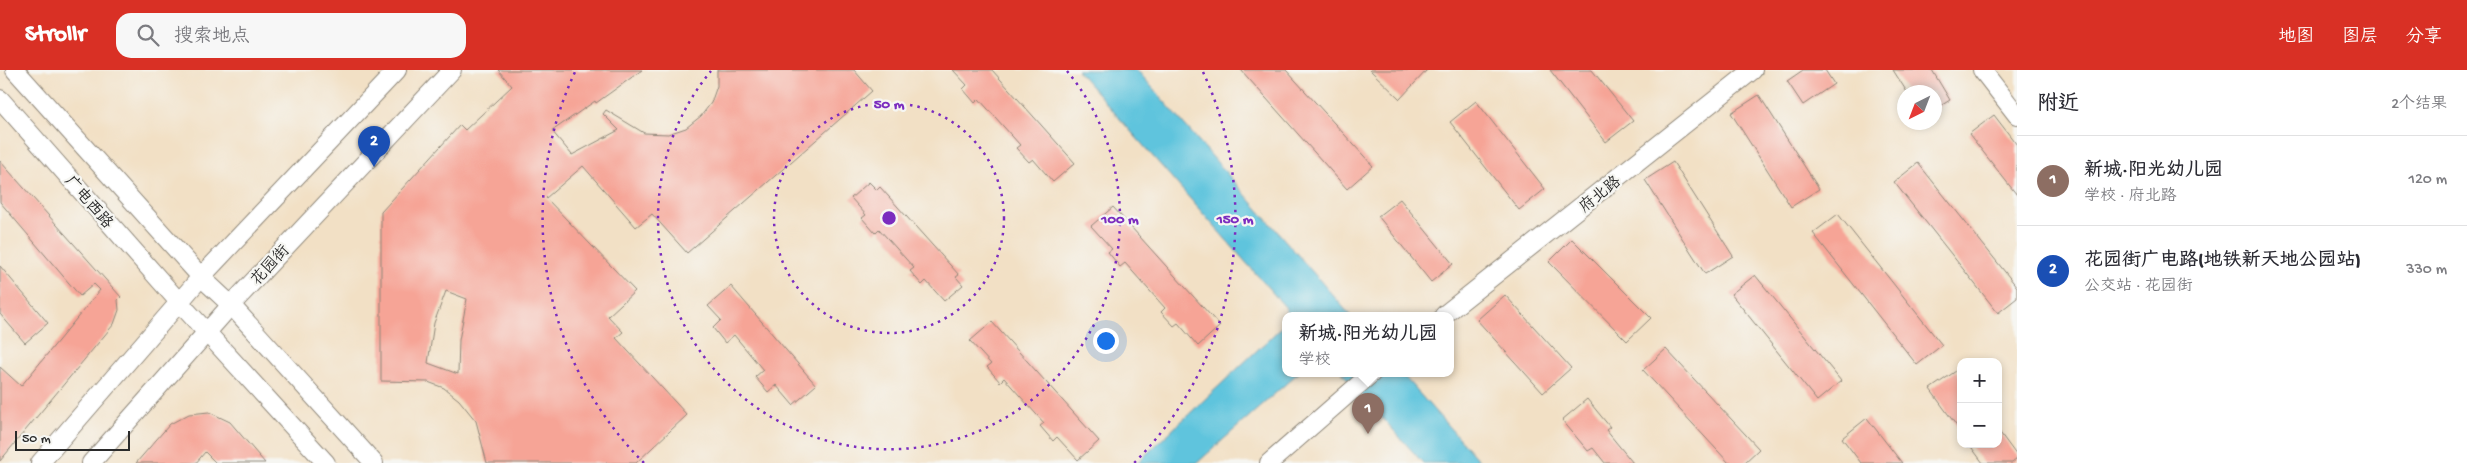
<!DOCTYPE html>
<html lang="zh">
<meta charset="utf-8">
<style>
body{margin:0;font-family:"Gochi Hand","LXGW WenKai TC",sans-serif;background:#f7f7f7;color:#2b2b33}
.controls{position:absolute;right:15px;bottom:15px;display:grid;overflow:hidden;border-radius:10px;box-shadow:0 2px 8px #0003}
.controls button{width:45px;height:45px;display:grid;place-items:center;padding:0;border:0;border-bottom:1px solid #e1e1e2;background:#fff;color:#2b2b33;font:25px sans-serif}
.compass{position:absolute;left:1897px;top:15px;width:45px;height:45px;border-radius:50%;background:#fff;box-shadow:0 2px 8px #0003;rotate:222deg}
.scale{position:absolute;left:15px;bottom:12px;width:115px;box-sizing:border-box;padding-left:5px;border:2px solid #2b2b2b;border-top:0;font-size:14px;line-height:18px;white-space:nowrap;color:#2b2b2b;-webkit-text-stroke:4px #f6f6f2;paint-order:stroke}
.you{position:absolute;left:1105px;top:270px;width:18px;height:18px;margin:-12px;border:4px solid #fff;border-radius:50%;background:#1a73e8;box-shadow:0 0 0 8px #1a73e833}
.badge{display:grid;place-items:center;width:32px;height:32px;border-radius:50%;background:#d93025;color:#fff;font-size:16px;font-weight:700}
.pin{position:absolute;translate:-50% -41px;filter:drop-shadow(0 1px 2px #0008)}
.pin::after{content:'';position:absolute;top:26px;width:18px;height:15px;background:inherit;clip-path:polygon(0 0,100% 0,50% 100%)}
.popup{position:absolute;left:1282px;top:242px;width:172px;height:65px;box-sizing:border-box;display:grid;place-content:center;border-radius:10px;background:#fff;filter:drop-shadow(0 1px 4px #0005);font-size:16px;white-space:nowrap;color:#7c7c81}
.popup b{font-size:19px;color:#2b2b33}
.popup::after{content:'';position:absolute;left:50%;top:100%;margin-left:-10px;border:10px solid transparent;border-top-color:#fff}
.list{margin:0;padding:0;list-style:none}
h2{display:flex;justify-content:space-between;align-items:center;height:65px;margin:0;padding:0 20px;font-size:21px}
h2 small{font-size:16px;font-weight:400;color:#7c7c81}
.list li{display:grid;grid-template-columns:32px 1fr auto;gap:15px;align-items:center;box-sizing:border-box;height:90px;padding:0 20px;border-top:1px solid #e1e1e2}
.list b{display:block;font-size:19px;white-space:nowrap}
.list p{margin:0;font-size:16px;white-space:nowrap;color:#7c7c81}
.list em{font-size:16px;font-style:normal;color:#7c7c81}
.icon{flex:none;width:28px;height:28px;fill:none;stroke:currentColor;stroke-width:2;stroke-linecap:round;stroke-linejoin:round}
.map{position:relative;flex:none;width:2017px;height:393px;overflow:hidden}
header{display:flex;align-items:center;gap:30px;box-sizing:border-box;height:70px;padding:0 25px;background:#d93025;color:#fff}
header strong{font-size:24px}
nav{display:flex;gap:28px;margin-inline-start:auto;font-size:18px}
.search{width:350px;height:45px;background:#f7f7f7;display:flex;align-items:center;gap:12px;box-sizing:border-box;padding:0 18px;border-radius:15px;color:#7c7c81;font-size:19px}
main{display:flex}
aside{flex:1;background:#fff}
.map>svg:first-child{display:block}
.water{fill:#5fc4dd;stroke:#457884}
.building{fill:#f6a496;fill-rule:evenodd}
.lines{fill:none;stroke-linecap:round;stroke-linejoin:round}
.secondary-casing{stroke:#8e8678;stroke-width:20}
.secondary{stroke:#fff;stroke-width:18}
.ring{fill:none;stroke:#7b2cbf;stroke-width:2.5;stroke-dasharray:2.5 5}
.labels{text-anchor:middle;stroke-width:4.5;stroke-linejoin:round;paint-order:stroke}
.street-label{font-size:16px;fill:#2b2b2b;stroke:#f6f6f2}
.centre{fill:#7b2cbf;stroke:#f6f6f2;stroke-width:2.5}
.ring-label{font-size:15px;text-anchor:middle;font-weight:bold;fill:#7b2cbf;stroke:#f6f6f2;stroke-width:4.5;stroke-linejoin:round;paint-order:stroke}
</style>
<header>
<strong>Strollr</strong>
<div class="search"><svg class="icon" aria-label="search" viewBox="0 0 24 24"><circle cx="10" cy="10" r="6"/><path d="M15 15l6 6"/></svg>搜索地点</div>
<nav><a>地图</a><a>图层</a><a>分享</a></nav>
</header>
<main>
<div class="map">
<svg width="2017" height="393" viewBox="0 0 2017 393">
<rect width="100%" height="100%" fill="#f6f6f2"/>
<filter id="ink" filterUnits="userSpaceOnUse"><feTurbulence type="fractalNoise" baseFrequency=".02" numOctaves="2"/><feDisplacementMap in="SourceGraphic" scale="10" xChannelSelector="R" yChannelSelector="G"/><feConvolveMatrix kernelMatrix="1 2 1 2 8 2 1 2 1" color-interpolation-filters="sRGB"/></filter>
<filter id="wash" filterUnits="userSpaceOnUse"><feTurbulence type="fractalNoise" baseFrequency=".0096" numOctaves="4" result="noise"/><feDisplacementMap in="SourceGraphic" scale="20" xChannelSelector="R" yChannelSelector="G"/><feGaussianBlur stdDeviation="1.12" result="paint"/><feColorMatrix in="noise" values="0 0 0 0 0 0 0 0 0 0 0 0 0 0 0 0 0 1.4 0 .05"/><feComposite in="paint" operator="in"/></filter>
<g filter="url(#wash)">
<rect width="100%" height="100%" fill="#f2e0c5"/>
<!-- water -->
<g class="water">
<path d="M1077 0H1137L1350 245H1288L1286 238Z"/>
<path d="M1285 254 1286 303H1298L1197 393H1137Z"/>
<path d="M1342 303H1401L1481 393H1423Z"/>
</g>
<g id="blocks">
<!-- building -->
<g class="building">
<path d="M498 0H642L596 33 595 31 552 61 572 85 619 60 603 44 606 40 644 63 668 64 686 58 701 46 711 33 717 16V0H854L872 21 687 183 652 144 636 157 583 96 546 128 635 221 608 246 623 262 616 268 687 345 636 393H487L476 351 459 330 444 318 428 312 381 311V142L460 55 465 60 512 16ZM446 221 467 229 459 270 458 304 428 293 434 253Z"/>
<path d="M953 0H992L1075 93 1053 112 1033 89 1029 92 1016 78 1020 75 979 29 975 33 963 19 967 15Z"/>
<path d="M1241 0H1286L1373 96 1347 119Z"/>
<path d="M1370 0H1427L1400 29Z"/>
<path d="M1550 0H1592L1633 51 1606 72Z"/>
<path d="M1803 0H1825L1834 14 1803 35 1787 11Z"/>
<path d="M1893 0H1932L1950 30 1934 40V22H1907Z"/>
<path d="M1759 25 1819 119 1791 137 1731 43Z"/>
<path d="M1476 31 1545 119 1519 140 1450 52Z"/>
<path d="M1994 45 2017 75V125L1969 64Z"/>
<path d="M0 91 121 227 118 230 119 240 114 254 0 391V297L21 316 100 220 94 214 80 226 0 132Z"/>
<path d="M1673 92 1733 186 1705 204 1645 110Z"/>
<path d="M1918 93 2017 217V228L1998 243 1894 112Z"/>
<path d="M869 112 877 120 880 117 959 205 956 207 963 215 944 231 926 211 922 215 910 201 914 198 879 159 875 163 862 148 866 145 851 128Z"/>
<path d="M1400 129 1453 194 1431 212 1378 146Z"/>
<path d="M1113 137 1220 256 1198 276 1178 253 1174 256 1161 242 1165 238 1125 193 1120 197 1108 182 1112 179 1091 156Z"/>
<path d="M1838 144 1942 275 1917 295 1813 163Z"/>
<path d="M1572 169 1651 248 1627 271 1549 192Z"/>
<path d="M0 196 48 253 25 273 0 244Z"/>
<path d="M1755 205 1841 311 1817 331 1731 224Z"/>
<path d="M731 216 816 315 793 335 776 315 768 322 755 307 763 300 734 265 725 273 713 258 721 250 708 236Z"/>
<path d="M1505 225 1571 298 1543 323 1477 250Z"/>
<path d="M992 252 1099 371 1078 390 1057 367 1053 371 1040 356 1044 353 1004 308 1000 312 987 297 991 294 970 271Z"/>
<path d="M1666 279 1759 379 1744 393H1729L1643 300Z"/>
<path d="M1956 301 1961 308V362L1930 319Z"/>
<path d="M1587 329 1610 357 1606 360 1633 393H1605L1593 378 1588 381 1562 350Z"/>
<path d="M209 342 230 352 265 393H216L205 382 196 393H136L170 354 189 344Z"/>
<path d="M1867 348 1902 393H1861L1842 368Z"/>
<path d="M1998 360 2017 386V389L2012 393H1983L1969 374H1998Z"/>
</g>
</g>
</g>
<g filter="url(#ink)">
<use href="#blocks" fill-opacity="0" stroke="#8e8678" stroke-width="1"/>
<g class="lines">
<defs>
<g id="secondary">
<path d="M15 0 201 207 231 235 374 393"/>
<path d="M1982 0 2017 45"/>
<path d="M0 29 179 232 326 393"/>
<path d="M1444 245 1753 0"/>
<path d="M40 393 201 207 397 0"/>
<path d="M91 393 231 235 452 0"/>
<path d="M1269 393 1372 303"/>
</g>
</defs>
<!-- secondary casing -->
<use href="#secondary" class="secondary-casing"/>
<!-- secondary -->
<use href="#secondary" class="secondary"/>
</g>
</g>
<!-- distance rings -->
<g class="ring">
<circle cx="889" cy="148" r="115"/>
<path d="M1067 1A231 231 0 1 1 711 1"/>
<path d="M644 393A346 346 0 0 1 575 2M1203 2A346 346 0 0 1 1134 393"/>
</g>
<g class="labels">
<!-- street labels -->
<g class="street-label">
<text transform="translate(1599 123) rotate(-39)" y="6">府北路</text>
<text transform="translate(90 131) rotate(49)" y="6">广电西路</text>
<text transform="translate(269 194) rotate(-47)" y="6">花园街</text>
</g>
</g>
<circle cx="889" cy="148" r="8" class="centre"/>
<g class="ring-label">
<text x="889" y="38">50 m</text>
<text x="1120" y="153">100 m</text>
<text x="1235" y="153">150 m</text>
</g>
</svg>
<div class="controls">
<button>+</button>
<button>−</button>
</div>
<svg class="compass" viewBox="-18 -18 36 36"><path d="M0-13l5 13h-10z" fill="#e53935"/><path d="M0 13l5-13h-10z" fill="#7c7c81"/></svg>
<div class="scale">50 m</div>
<div class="you"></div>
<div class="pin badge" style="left:1368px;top:364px;background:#8d6e63">1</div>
<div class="popup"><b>新城·阳光幼儿园</b>学校</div>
<div class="pin badge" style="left:374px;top:97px;background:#1a4fb4">2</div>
</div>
<aside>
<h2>附近<small>2个结果</small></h2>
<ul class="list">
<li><span class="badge" style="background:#8d6e63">1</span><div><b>新城·阳光幼儿园</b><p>学校 · 府北路</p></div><em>120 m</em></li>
<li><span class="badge" style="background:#1a4fb4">2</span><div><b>花园街广电路(地铁新天地公园站)</b><p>公交站 · 花园街</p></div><em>330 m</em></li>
</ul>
</aside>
</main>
